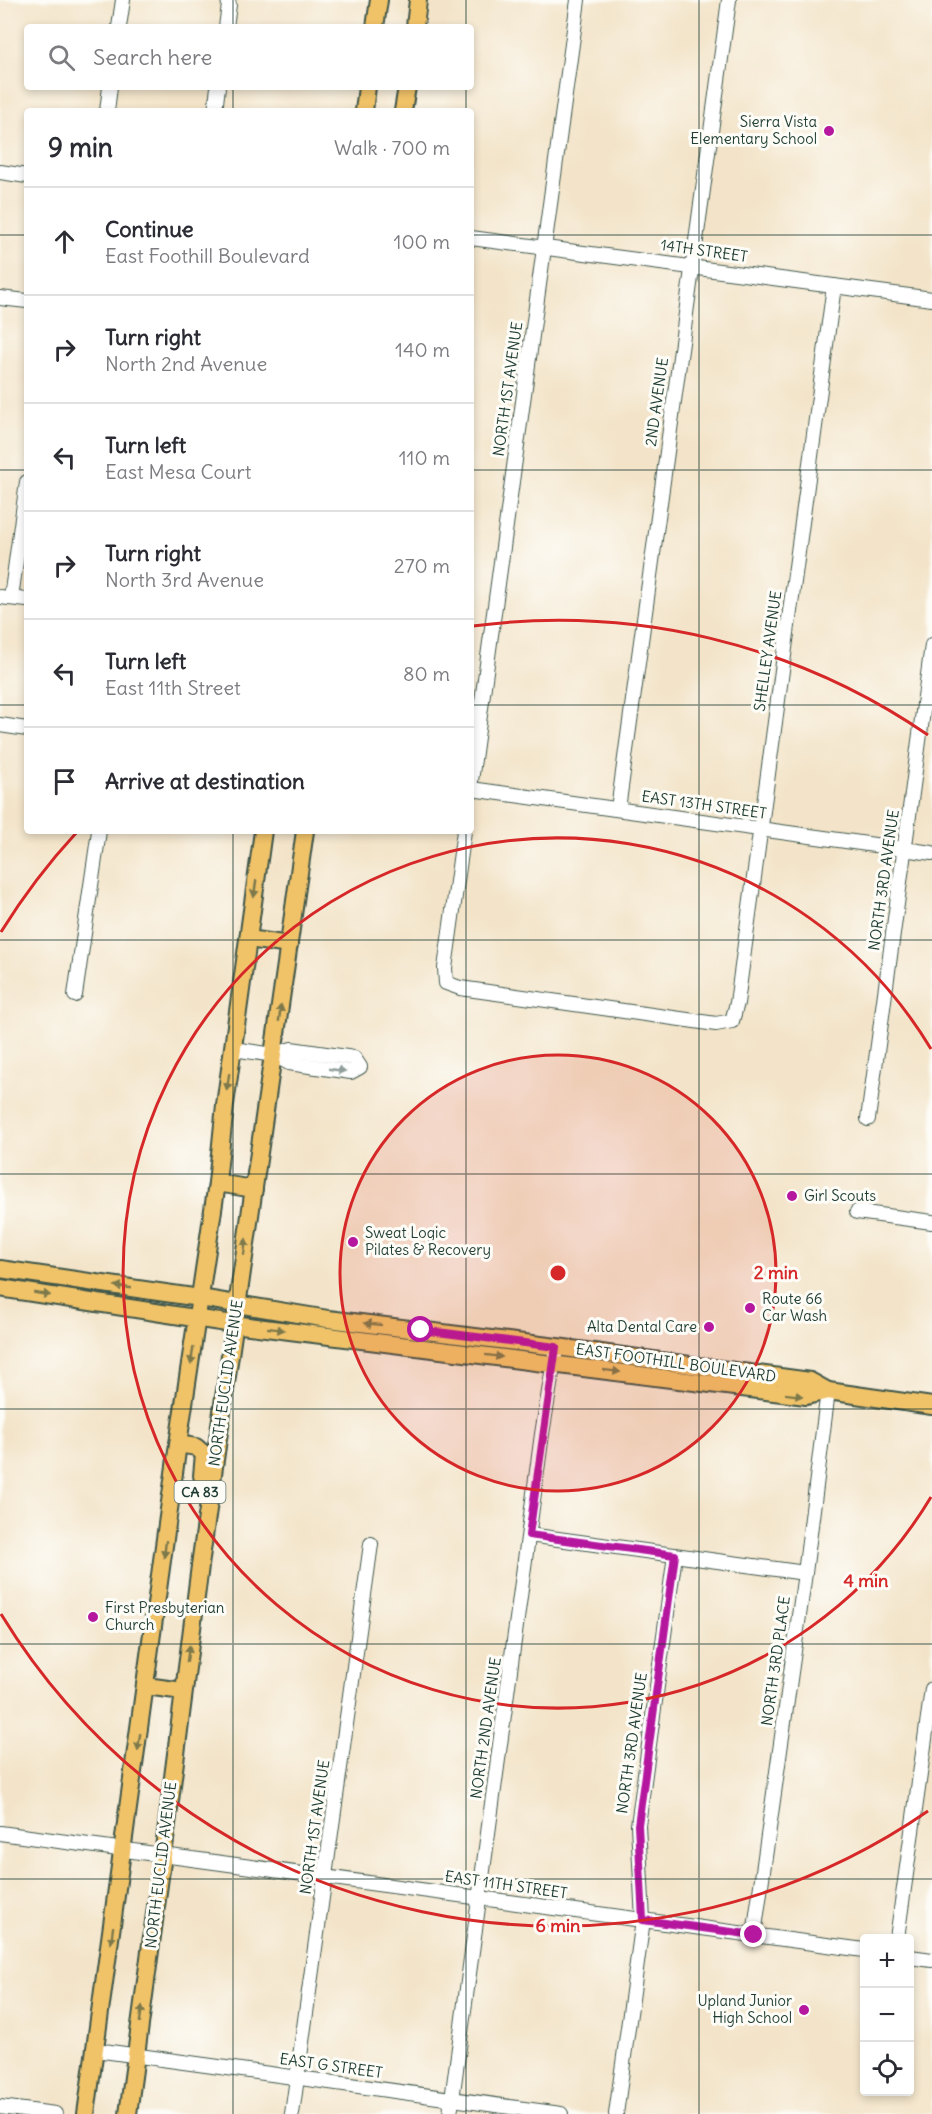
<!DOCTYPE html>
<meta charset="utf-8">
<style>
body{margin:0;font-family:Delius,sans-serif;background:#f2f2f3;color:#2b2b33}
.controls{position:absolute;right:18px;bottom:18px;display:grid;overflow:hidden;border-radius:6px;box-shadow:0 3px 9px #0003}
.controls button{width:54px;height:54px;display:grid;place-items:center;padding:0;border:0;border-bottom:2px solid #e1e1e2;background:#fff;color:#2b2b33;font:30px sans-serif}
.stop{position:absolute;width:18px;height:18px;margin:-14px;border:4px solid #b5179e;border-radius:50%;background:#fff}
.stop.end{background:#b5179e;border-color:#fff;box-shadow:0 2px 6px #0008}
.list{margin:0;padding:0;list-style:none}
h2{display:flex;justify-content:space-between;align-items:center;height:78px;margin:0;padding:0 24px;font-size:26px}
h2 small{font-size:20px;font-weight:400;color:#7c7c81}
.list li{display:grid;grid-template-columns:39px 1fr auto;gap:18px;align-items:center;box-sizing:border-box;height:108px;padding:0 24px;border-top:2px solid #e1e1e2}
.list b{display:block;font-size:22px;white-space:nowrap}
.list p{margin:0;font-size:20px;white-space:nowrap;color:#7c7c81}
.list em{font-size:20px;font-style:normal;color:#7c7c81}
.icon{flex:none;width:33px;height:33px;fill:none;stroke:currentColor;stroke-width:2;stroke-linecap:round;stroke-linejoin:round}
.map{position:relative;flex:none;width:932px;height:2114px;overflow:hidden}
.search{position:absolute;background:#fff;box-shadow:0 3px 9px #0003;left:24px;top:24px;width:450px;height:66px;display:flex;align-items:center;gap:15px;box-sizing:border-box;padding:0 21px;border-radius:6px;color:#7c7c81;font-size:22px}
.panel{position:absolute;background:#fff;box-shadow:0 3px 9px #0003;left:24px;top:108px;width:450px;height:726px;border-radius:6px}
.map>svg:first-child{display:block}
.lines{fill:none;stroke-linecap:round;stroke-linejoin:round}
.minor-casing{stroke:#3f564a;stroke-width:16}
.major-casing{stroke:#3f564a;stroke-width:20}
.minor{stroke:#fff;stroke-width:14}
.major{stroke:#f1c369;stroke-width:16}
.oneway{fill:#7d794c}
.oneway2{fill:#8f9e9a}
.route{stroke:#b5179e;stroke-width:8}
.grid{fill:none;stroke:#1f3d34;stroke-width:1.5;stroke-opacity:0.55}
.ring{fill:none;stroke:#d62828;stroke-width:3}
.poi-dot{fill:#b5179e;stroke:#fdfcf7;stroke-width:2}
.labels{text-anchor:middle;stroke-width:6;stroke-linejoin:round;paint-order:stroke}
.shield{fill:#fdfcf7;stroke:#62766e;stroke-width:1.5}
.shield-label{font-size:14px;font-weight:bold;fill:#1f3d34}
.poi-label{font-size:15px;fill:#1f3d34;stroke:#fdfcf7;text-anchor:start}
.street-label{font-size:15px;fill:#1f3d34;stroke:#fdfcf7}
.centre{fill:#d62828;stroke:#fdfcf7;stroke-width:3}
.ring-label{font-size:18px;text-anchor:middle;font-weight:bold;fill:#d62828;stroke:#fdfcf7;stroke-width:6;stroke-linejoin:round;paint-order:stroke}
</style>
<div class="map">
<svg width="932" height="2114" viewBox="0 0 932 2114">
<rect width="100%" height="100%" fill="#fdfcf7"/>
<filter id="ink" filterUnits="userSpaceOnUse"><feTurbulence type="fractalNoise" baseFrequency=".0167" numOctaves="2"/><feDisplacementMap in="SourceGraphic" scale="12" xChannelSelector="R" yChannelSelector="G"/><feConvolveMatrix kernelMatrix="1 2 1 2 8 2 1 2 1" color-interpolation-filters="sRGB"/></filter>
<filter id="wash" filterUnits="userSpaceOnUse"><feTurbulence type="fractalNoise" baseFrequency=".008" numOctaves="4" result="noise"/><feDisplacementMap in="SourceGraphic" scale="24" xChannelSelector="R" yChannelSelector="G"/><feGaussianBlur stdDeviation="1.35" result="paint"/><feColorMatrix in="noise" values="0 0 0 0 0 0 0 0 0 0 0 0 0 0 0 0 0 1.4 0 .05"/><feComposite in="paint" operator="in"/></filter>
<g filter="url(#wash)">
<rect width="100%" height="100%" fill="#f3e4c9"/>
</g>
<g filter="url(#ink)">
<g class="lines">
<defs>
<g id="minor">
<path d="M119 27 123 0"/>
<path d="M226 27 229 5 228 0"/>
<path d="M107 111 110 87"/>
<path d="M215 111 218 87"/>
<path d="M0 172 27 176"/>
<path d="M471 238 932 299"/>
<path d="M0 298 27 301"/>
<path d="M0 597 27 600"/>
<path d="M11 598 27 482"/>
<path d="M0 725 27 729"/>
<path d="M471 781 578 0"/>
<path d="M471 789 932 853"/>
<path d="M618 809 729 0"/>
<path d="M464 831 445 968 446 983 460 988 716 1024 732 1021 737 1003 834 286"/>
<path d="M75 995 99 831"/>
<path d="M233 1049 274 1055 289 1063 351 1072 360 1067 354 1058 291 1049 274 1055"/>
<path d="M868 1119 932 645"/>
<path d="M857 1212 932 1222"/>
<path d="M529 1535 805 1573"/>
<path d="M0 1833 864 1950"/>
<path d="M754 1935 805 1573 828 1391"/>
<path d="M897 1938 932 1689"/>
<path d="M910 1957 932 1960"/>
<path d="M96 2050 561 2114"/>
<path d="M0 2107 55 2114"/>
<path d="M292 2114 371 1544"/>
<path d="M450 2114 542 1434 555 1355"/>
<path d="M616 2114 643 1920 638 1825 675 1555"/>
</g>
<g id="major">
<path d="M375 27 379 0"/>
<path d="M415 27 418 0"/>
<path d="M364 111 367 87"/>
<path d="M403 111 407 87"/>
<path d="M249 939 289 945"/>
<path d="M217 1183 254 1189"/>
<path d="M0 1269 200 1298 328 1319 557 1347 810 1381 828 1391"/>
<path d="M0 1288 233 1324 806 1396 828 1391 932 1406"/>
<path d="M178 1444 196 1447 204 1454 202 1476"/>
<path d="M146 1686 183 1691"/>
<path d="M86 2114 178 1444 217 1183 225 1105 263 831"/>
<path d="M128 2114 165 1840 201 1558 305 831"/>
</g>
</defs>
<!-- minor casing -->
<use href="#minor" class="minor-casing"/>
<!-- major casing -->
<use href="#major" class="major-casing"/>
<!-- minor -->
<use href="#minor" class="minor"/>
<!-- major -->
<use href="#major" class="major"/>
</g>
<!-- one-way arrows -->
<defs><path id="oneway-solid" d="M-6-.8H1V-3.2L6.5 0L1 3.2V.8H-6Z" transform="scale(1.5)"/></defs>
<g class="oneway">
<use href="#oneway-solid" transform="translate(255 889) rotate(98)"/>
<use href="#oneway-solid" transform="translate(280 1013) rotate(-82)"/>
<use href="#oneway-solid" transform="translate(228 1082) rotate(98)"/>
<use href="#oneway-solid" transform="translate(245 1247) rotate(-82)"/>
<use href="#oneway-solid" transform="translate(123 1287) rotate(-172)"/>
<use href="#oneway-solid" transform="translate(42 1294) rotate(9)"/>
<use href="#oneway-solid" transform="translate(373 1324) rotate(-173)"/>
<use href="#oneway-solid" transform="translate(276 1329) rotate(7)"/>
<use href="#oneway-solid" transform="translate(192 1356) rotate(99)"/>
<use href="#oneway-solid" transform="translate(494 1356) rotate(7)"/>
<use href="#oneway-solid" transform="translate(612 1371) rotate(7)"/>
<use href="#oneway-solid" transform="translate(794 1395) rotate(7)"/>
<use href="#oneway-solid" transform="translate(165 1549) rotate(97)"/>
<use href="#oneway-solid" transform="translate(188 1654) rotate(-82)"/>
<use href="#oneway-solid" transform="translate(139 1742) rotate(98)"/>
<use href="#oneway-solid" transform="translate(112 1935) rotate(98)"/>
<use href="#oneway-solid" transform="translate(141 2014) rotate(-82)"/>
</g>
<use class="oneway2" href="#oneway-solid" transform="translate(337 1070) rotate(8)"/>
</g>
<g class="lines" filter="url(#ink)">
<!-- route -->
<path class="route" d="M421 1330 556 1347 529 1535 675 1555 638 1825 643 1920 754 1935"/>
</g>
<!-- grid -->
<path class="grid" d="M233 0V27M466 0V27M699 0V2114M233 87V111M466 87V111M0 235H27M471 235H932M0 470H27M471 470H932M0 705H27M471 705H932M233 831V2114M466 831V2114M0 940H932M0 1174H932M0 1409H932M0 1644H932M0 1879H932"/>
<!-- distance rings -->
<circle cx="558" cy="1273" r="218" fill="#d62828" fill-opacity=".12"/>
<g class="ring">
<circle cx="558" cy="1273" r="218"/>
<path d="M931 1497A435 435 0 1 1 931 1049"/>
<path d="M928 1811A653 653 0 0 1 1 1614M1 932A653 653 0 0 1 77 832M473 626A653 653 0 0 1 928 735"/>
</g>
<!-- markers -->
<g class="poi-dot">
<circle cx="829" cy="131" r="6"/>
<circle cx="792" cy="1196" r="6"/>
<circle cx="353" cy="1242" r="6"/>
<circle cx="750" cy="1308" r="6"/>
<circle cx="709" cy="1327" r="6"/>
<circle cx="93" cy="1617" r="6"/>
<circle cx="804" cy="2010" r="6"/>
</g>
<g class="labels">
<!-- shield labels -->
<rect class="shield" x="174.5" y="1481" width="51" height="22" rx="4.5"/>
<g class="shield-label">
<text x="200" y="1497">CA 83</text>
</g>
<!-- poi labels -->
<g class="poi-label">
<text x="817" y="127" text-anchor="end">Sierra Vista<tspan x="817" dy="17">Elementary School</tspan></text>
<text x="804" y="1201">Girl Scouts</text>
<text x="365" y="1238">Sweat Logic<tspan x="365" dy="17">Pilates &amp; Recovery</tspan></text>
<text x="762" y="1304">Route 66<tspan x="762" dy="17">Car Wash</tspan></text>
<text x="697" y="1332" text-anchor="end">Alta Dental Care</text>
<text x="105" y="1613">First Presbyterian<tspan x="105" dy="17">Church</tspan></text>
<text x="792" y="2006" text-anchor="end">Upland Junior<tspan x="792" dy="17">High School</tspan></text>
</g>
<!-- street labels -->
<g class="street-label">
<text transform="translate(704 251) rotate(8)" y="5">14TH STREET</text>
<text transform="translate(508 389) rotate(-82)" y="5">NORTH 1ST AVENUE</text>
<text transform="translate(657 402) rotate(-82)" y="5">2ND AVENUE</text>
<text transform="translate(768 651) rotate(-82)" y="5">SHELLEY AVENUE</text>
<text transform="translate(704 805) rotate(8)" y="5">EAST 13TH STREET</text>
<text transform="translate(884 880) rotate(-82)" y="5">NORTH 3RD AVENUE</text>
<text transform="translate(676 1363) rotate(8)" y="5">EAST FOOTHILL BOULEVARD</text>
<text transform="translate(226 1383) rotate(-82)" y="5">NORTH EUCLID AVENUE</text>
<text transform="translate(776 1661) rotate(-82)" y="5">NORTH 3RD PLACE</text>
<text transform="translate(486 1728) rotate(-82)" y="5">NORTH 2ND AVENUE</text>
<text transform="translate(632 1743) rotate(-82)" y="5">NORTH 3RD AVENUE</text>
<text transform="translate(315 1827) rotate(-82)" y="5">NORTH 1ST AVENUE</text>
<text transform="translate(161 1865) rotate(-83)" y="5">NORTH EUCLID AVENUE</text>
<text transform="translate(506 1885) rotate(8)" y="5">EAST 11TH STREET</text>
<text transform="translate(331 2066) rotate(8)" y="5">EAST G STREET</text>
</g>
</g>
<circle cx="558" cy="1273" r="9" class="centre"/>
<g class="ring-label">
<text x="776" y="1279">2 min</text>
<text x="866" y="1587">4 min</text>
<text x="558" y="1932">6 min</text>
</g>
</svg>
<div class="controls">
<button>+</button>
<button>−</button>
<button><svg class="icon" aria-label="locate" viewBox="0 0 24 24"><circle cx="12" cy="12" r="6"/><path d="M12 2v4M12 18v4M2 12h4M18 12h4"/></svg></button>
</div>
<div class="stop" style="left:421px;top:1330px"></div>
<div class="stop end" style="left:754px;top:1935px"></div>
<div class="search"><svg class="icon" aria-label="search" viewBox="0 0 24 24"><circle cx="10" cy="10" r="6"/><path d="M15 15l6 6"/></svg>Search here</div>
<section class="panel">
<h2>9 min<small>Walk · 700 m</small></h2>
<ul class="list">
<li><svg class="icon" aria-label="ahead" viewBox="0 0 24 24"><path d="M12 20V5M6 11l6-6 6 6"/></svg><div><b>Continue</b><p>East Foothill Boulevard</p></div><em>100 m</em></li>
<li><svg class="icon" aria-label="right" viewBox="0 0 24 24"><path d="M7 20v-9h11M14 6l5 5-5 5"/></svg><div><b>Turn right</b><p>North 2nd Avenue</p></div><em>140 m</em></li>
<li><svg class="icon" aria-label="left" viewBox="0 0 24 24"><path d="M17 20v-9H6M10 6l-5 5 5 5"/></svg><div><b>Turn left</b><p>East Mesa Court</p></div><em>110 m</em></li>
<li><svg class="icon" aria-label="right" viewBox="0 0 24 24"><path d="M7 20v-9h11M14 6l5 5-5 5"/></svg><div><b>Turn right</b><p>North 3rd Avenue</p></div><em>270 m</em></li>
<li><svg class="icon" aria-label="left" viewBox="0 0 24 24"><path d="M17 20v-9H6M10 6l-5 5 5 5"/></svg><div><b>Turn left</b><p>East 11th Street</p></div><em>80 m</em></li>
<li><svg class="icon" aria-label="arrive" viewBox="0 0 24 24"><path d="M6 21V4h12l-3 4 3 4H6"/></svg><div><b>Arrive at destination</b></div></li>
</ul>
</section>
</div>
